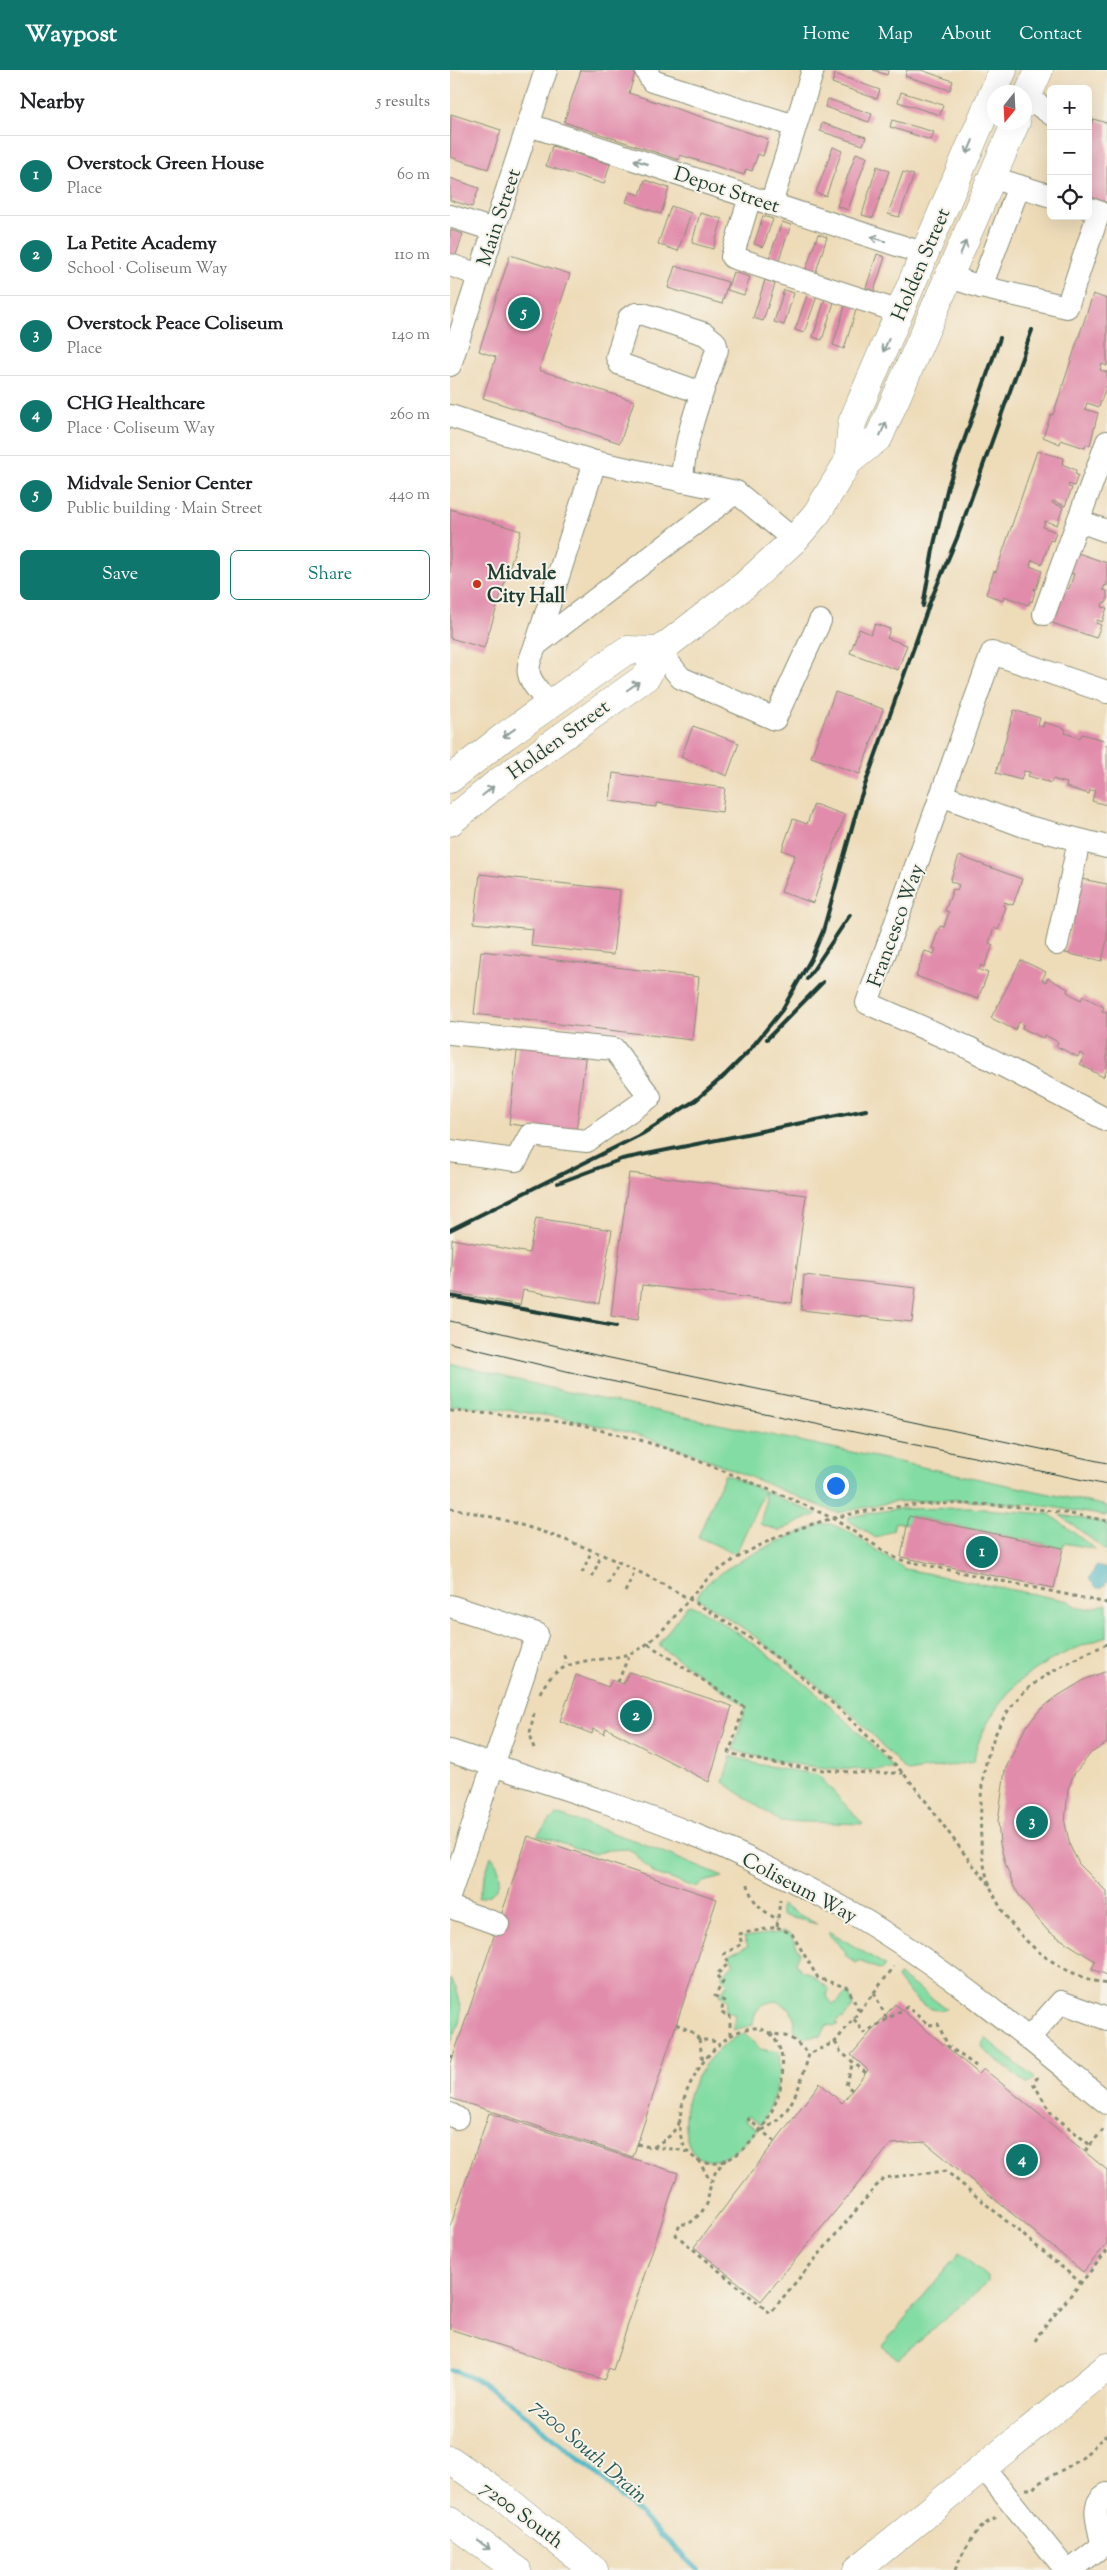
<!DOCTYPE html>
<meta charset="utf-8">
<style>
body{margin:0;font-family:"Sorts Mill Goudy",serif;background:#f2f2f2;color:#202124}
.controls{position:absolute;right:15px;top:15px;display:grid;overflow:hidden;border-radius:8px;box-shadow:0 5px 20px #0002}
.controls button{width:45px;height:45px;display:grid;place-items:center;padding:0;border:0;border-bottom:1px solid #e0e0e0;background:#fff;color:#202124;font:25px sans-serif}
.compass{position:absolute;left:537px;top:15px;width:45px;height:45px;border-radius:50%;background:#fff;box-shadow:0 5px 20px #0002;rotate:198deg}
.you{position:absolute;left:385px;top:1415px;width:18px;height:18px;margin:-12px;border:4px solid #fff;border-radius:50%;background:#1a73e8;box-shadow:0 0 0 8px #1a73e833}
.badge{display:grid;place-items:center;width:32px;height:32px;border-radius:50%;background:#0f766e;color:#fff;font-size:16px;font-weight:700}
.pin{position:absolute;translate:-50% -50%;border:2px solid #fff;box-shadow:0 1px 5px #0006}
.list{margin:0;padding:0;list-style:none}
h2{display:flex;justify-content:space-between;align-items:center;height:65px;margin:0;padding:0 20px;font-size:21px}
h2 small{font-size:16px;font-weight:400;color:#757577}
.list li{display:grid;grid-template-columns:32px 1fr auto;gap:15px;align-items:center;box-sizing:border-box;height:80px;padding:0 20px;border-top:1px solid #e0e0e0}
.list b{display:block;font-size:19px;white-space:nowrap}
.list p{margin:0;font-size:16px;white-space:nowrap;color:#757577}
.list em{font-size:16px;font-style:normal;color:#757577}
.actions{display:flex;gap:10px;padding:15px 20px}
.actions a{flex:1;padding:11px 0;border:1px solid #0f766e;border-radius:8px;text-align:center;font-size:18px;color:#0f766e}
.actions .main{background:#0f766e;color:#fff}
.icon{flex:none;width:28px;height:28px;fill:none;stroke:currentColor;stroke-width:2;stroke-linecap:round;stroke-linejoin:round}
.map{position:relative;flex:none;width:657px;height:2500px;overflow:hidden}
header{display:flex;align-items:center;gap:30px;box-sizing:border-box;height:70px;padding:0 25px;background:#0f766e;color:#fff}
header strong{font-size:24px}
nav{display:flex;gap:28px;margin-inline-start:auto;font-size:18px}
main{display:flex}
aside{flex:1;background:#fff}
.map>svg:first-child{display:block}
.green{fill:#82dca3;stroke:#508c6c}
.water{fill:#48b5c4;stroke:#34797c}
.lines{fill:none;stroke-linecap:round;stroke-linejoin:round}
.stream{stroke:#48b5c4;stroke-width:5.5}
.building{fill:#e18cab}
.minor-casing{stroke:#868c76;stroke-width:24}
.major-casing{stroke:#868c76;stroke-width:29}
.path{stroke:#868c76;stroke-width:3;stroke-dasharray:4 4;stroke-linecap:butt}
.minor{stroke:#fff;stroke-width:22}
.major{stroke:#fff;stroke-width:28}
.tram{stroke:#1f3d34;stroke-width:1}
.rail{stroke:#1f3d34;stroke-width:4}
.oneway{stroke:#8f9e9a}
.poi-dot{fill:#c8321e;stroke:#f7f3e8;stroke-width:2}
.labels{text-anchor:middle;stroke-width:4;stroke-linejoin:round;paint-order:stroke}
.street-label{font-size:20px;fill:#1f3d34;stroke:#f7f3e8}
.poi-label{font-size:20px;font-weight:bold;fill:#1f3d34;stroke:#f7f3e8;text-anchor:start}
.water-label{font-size:21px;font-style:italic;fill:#295b58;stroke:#f7f3e8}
</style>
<header>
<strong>Waypost</strong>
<nav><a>Home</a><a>Map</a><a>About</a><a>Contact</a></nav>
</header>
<main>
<aside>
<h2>Nearby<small>5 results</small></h2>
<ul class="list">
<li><span class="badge">1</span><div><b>Overstock Green House</b><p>Place</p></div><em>60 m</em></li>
<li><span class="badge">2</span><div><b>La Petite Academy</b><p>School · Coliseum Way</p></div><em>110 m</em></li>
<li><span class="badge">3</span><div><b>Overstock Peace Coliseum</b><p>Place</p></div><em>140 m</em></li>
<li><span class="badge">4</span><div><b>CHG Healthcare</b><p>Place · Coliseum Way</p></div><em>260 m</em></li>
<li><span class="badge">5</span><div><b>Midvale Senior Center</b><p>Public building · Main Street</p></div><em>440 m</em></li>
</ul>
<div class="actions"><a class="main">Save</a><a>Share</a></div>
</aside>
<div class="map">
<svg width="657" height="2500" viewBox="0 0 657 2500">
<rect width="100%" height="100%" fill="#f7f3e8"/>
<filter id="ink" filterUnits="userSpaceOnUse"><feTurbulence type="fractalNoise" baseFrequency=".02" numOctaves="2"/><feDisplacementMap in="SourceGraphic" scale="10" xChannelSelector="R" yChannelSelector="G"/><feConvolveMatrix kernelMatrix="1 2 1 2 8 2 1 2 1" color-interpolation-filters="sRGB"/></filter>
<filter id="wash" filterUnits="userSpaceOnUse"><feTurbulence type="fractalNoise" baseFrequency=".0096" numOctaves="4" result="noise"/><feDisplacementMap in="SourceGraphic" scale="20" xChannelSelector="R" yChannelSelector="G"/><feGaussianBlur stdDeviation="1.12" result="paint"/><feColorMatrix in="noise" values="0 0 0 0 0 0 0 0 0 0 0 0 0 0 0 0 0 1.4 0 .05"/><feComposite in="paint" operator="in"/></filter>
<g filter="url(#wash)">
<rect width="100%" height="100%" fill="#eedcb9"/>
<!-- green -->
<g class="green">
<path d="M0 1293 108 1320 657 1436V1446L594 1436 507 1430 442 1432 387 1443 247 1385 189 1365 115 1348 57 1340 8 1335 0 1337Z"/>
<path d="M275 1404 367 1444 329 1461 310 1454 315 1435 314 1421 288 1479 284 1483 248 1467Z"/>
<path d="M520 1438 599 1444 645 1479 614 1473 613 1478 460 1446 458 1454 445 1452 443 1460 426 1468 398 1450 399 1447 445 1439Z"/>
<path d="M610 1445 657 1453V1481Z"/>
<path d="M372 1454H380L396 1460 455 1499 619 1531C631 1544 643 1537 657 1534V1567C631 1575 599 1589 577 1605 556 1620 525 1665 524 1692L457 1702 408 1650 378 1624 299 1562 247 1528C253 1502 347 1462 372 1454Z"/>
<path d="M240 1535C254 1540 267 1550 279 1558 341 1597 395 1647 445 1699 389 1702 336 1696 283 1680L296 1636 210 1577V1572L237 1536Z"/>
<path d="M281 1686 307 1694 368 1705 413 1754 329 1751 273 1712Z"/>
<path d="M106 1744 186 1771 273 1807 253 1812 247 1818 203 1803 183 1782 178 1779 158 1780 144 1784 87 1765Z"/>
<path d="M41 1786C56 1804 53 1825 28 1828Z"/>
<path d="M331 1835 367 1854 331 1845Z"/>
<path d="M379 1861 435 1895 431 1900 409 1891 406 1893 395 1885 396 1882 379 1865Z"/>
<path d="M334 1862 340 1864 350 1883 346 1892 351 1901 361 1903C366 1910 373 1914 379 1919L377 1926 382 1934 387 1933 398 1921 403 1936 393 1949 391 1948 386 1953 388 1954 386 1956 377 1955 371 1966 365 1965 364 1967 361 1966 354 1968 344 1960 345 1951 340 1939 326 1931C310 1933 304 1940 303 1955L283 1960 285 1944 275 1942 278 1930 270 1925 278 1913 271 1906 284 1894 279 1885 298 1876 294 1867Z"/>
<path d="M449 1905 497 1939C475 1945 458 1923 447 1908Z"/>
<path d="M1 1908C13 1931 15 1951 0 1972Z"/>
<path d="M294 1963 310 1979 329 1982C332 2009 324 2032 311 2055L298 2046 295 2051 307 2059C227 2155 201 2006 294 1963Z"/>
<path d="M535 1968 584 2008 580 2013 576 2014 533 1979 532 1976Z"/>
<path d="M509 2183 538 2207V2212L448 2289 432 2276Z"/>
</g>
<!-- water -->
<path class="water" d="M647 1495 657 1498V1512L652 1518H647L639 1509Z"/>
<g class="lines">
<!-- stream -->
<path class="stream" d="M2 2300 32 2312 53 2327 143 2400 248 2500"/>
</g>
<g id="blocks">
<!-- building -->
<g class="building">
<path d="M131 0H186L179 23 318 69 313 86 308 84 302 101 296 99 294 105 230 85 229 90 114 52Z"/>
<path d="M423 0H438L437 5Z"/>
<path d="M457 0H471L503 11 500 20 455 6Z"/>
<path d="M385 4 430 20 427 29 382 13Z"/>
<path d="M451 22 493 35 490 45 448 32Z"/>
<path d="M378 29 422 44 419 52 375 37Z"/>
<path d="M1 44 51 60 38 99 0 87Z"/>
<path d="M643 49 657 53V138L638 132V64Z"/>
<path d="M442 50 484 62 481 70 440 57Z"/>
<path d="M372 53 416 67 413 75 370 61Z"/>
<path d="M102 76 160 94 154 114 96 96Z"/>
<path d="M383 77 392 81 376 126 366 123Z"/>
<path d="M406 83 417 87 398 140 387 136Z"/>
<path d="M427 96 439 101 423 148 412 145Z"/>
<path d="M453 102 464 105 449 147 438 144Z"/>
<path d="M0 108 29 118 22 137 0 130Z"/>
<path d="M195 110 219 118 211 144 176 132 180 122 190 125Z"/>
<path d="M221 136 241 143 228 181 208 174Z"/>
<path d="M250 143 272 149 263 179 242 173Z"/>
<path d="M313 146 323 149 313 177 304 174Z"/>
<path d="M332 152 341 155 328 192 319 188Z"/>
<path d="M0 160 13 164 4 191 0 190Z"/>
<path d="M368 164 377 167 365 205 355 202Z"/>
<path d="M427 184 435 187 424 221 416 218Z"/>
<path d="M60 185 120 204 89 300 184 331 170 373 33 328 46 287 29 281Z"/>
<path d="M225 196 278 212 272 234 218 218Z"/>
<path d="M283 202 300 207 294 225 277 220Z"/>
<path d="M315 210 325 214 313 251 303 248Z"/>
<path d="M334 220 344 223 334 255 324 252Z"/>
<path d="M358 223 367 226 354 263 345 260Z"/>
<path d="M643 224 657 229V296L652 294 650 300 657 302V314L649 337 637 333 635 339 648 343 640 375 636 374 635 378 611 370 610 374 593 367 601 344 603 345Z"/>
<path d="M375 229 384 232 372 270 363 267Z"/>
<path d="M396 233 407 237 394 279 383 275Z"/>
<path d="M587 381 614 388 612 394 626 400 625 404 628 405 624 416 619 414 618 417 622 418 615 436 603 431 602 433 613 437 607 455 595 451 593 457 606 462 603 471 600 470 592 494 582 490 580 496 592 501 586 519 584 518 585 521 582 532 580 531 578 535 554 526 553 531 536 524 544 501 546 502Z"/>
<path d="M0 439 71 461 34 578 0 568Z"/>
<path d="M625 482 657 493V516L655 515 653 520 657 521V532L653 533 652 537 657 538 652 552 647 550 646 553 651 555 646 568 602 553 614 517 619 519 624 504 618 502Z"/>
<path d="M425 554 440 559 437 568 457 575 448 600 400 583 409 559 421 564Z"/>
<path d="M385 622 433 639 410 704 361 687Z"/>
<path d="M564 640 590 648 588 655 593 657 594 652 616 659 615 663 630 668 632 664 654 670 653 674 657 675V735L642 731 645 721 640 720 639 724 616 717 617 713 602 709 601 713 578 706 580 702 574 701 571 710 546 703Z"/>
<path d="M243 656 289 673 277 706 231 687Z"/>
<path d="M163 703 275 718 272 742 206 733V737L160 731Z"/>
<path d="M364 734 395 745 363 833 331 822 345 785 332 780 343 749 357 754Z"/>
<path d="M509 786 572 809 563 835 554 832 553 836 556 837 548 860 544 858 539 873 543 875 534 897 531 895 529 900 538 903 528 929 466 906 475 881 484 884 486 879 482 878 490 856 494 857 499 842 495 841 503 819 507 820 509 815 500 811Z"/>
<path d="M30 804 170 820 163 885 81 876 83 859 24 853Z"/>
<path d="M631 809 657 814V870L652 891 615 883Z"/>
<path d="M31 881 249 907 242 970 24 944Z"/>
<path d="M571 890 596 902 592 910 596 912 598 908 618 919 617 922 631 930 633 926 654 937 652 941 657 943V1000L653 1007 630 994 634 986 630 983 628 987 606 976 608 972 595 965 593 968 572 958 573 954 569 952 565 960 541 948Z"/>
<path d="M68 973 136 981 126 1062 59 1054Z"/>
<path d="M179 1103 356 1125 342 1233 192 1215 188 1250 161 1246Z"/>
<path d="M86 1148 162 1160 149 1233 73 1220 70 1235 0 1222 2 1169 79 1183Z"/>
<path d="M354 1205 466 1218 462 1252 351 1240Z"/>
<path d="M459 1446 613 1478 604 1518 451 1487Z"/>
<path d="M657 1601V1673L641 1683 624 1704 618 1719 615 1753 620 1776 629 1794 657 1822V1905L642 1899 645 1891 598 1861 575 1834 564 1817 556 1796 550 1774 548 1751 555 1700 575 1658 589 1641 606 1627 636 1609Z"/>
<path d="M179 1602 282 1636 259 1712 156 1658 154 1664 143 1659 142 1664 110 1651 126 1605 158 1617 162 1610 173 1614Z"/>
<path d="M78 1766 267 1829 183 2087 0 2028V1996Z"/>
<path d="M445 1934 529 2004 534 1999 657 2100V2174L633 2202 475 2072 441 2074 311 2231 244 2177 370 2013 392 2033 418 2000 401 1985Z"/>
<path d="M39 2043 228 2103 163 2300 159 2298 154 2310 0 2259V2157Z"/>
</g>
</g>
</g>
<g filter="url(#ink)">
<use href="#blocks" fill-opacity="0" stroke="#868c76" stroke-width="1"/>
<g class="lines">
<defs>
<g id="minor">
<path d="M196 0 202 11 345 56"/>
<path d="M577 27 601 44"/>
<path d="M79 55 475 184"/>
<path d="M556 112 601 126"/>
<path d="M300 127 282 187 450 242"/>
<path d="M321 134 363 0"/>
<path d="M0 146 44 160"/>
<path d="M0 195 29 205"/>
<path d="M500 207 531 217 617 237 649 142 638 138"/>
<path d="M531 217 569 116"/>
<path d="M0 295 96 0"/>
<path d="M0 346 145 392"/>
<path d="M232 411C234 366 252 323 267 280L265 272 255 264 193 244H186L179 248 167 287 170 294 252 323"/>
<path d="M629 451 657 461"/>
<path d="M594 544 657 372"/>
<path d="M86 575 145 392 286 422"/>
<path d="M209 581 231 608 325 649 370 551"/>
<path d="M657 622 542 583 417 933 519 978 657 1050"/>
<path d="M99 635C80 608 71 607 86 575L286 422 344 470"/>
<path d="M491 725 574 756 657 777"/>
<path d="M607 874 629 771"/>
<path d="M0 963 164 979 200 1027 137 1071 80 1065 66 1090 0 1081"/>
<path d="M0 1536 87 1564 0 1824"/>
<path d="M0 1681C84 1709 168 1734 250 1767 297 1786 342 1810 386 1834 484 1888 571 1962 657 2033"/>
<path d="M0 1837 48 1854"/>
<path d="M578 1969 611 1932 657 1949"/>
<path d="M0 2044 7 2048"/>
<path d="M534 2398 616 2500"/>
<path d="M657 2424C637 2435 651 2458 652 2476L657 2473"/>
<path d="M621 2500 652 2476"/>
</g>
<g id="major">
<path d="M574 34 589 0"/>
<path d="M398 392 402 353 553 0"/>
<path d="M0 709 55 666 177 580 209 581"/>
<path d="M0 752 46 714 197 606 209 581 295 515 344 470 367 443 398 392 429 367 566 52"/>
<path d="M0 2390 52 2426 144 2500"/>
<path d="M0 2451 67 2500"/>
<path d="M407 2500 657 2297"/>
</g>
</defs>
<!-- minor casing -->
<use href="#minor" class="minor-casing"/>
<!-- major casing -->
<use href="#major" class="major-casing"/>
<!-- path -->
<g class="path">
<path d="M0 1341 71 1346 133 1356 190 1370 224 1381 342 1429 382 1448 447 1489 657 1533"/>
<path d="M0 1438C172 1469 336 1574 452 1702 484 1738 508 1780 540 1815"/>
<path d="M132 1503 141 1482"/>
<path d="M142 1507 151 1486"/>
<path d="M158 1514 167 1493"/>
<path d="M175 1522 185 1501"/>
<path d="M198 1574 294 1637 279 1683C337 1698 393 1704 453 1703"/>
<path d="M657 1574C627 1588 594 1602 570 1626 544 1653 531 1697 531 1734 530 1761 530 1790 540 1816 560 1866 604 1903 657 1914"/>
<path d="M114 1585 116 1594"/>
<path d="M168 1612 179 1585"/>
<path d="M90 1623C115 1573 162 1603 198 1573 224 1553 240 1522 266 1502 376 1422 529 1423 657 1451"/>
<path d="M84 1643 80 1663 84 1679"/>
<path d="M298 1814C300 1831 313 1841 328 1850"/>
<path d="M327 1857 342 1864 368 1908 398 1918 409 1941"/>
<path d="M424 1923 437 1949"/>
<path d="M404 1949 414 1963 457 1937 479 1955 488 1954 498 1976 526 1996"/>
<path d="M226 1954 242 1962 249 1969 268 1972"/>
<path d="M320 1963C362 2007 290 2117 246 2089 201 2060 258 1956 306 1958 311 1958 315 1961 320 1963 326 1965 333 1965 339 1967 346 1971 353 1979 359 1984"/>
<path d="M280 1965V1946L271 1943 274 1931 265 1926 273 1912 266 1905 279 1893 274 1884 292 1874 289 1864 327 1857 330 1830"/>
<path d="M249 1969 253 1991"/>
<path d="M385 1972 391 1982 416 2003"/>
<path d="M0 1986 3 1987"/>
<path d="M588 2007 583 2013 602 2044 640 2075"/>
<path d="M402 2020 396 2015 403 1992"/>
<path d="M297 2048 325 2072"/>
<path d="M312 2060C342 2047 351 2013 359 1984L385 1972 444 1897"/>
<path d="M187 2074C205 2080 221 2076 239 2083"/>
<path d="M204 2077 221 2065 231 2050"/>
<path d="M635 2081 653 2060"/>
<path d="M276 2089 266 2101 261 2112 257 2134 251 2143 239 2154H230L226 2165 320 2243 433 2108 496 2101 631 2213"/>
<path d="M248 2090 261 2112"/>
<path d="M585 2271 589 2264 657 2181"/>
<path d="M576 2419H583L587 2414 630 2390 657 2364"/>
<path d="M505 2500C512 2484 527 2454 545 2449L546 2444"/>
</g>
<!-- minor -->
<use href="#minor" class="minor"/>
<!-- major -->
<use href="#major" class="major"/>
<!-- tram -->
<g class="tram">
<path d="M0 1251 146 1285 657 1393"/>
<path d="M0 1273 137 1306 657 1415"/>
</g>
<!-- rail -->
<g class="rail">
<path d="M473 536 484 474 498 416 550 268"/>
<path d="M357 909 400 845"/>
<path d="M317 969 373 912"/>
<path d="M271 1009 298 982 332 940 361 889 373 861 410 729 480 532 507 468 582 260"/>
<path d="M108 1113 172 1089 416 1040"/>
<path d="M0 1160 192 1064 246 1030 275 1005"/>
<path d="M0 1226 166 1256"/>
</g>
</g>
<!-- one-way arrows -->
<defs><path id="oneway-shaft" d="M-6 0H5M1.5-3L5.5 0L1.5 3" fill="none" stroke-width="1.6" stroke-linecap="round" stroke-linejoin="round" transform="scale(1.25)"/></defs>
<g class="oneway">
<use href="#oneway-shaft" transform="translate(520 77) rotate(113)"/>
<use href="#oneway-shaft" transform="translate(191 92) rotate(-162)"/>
<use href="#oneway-shaft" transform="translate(428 169) rotate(-162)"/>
<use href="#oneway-shaft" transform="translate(513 178) rotate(-67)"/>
<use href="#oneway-shaft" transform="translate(436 275) rotate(113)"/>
<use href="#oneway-shaft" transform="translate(433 359) rotate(-66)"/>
<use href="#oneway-shaft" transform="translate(183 616) rotate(-35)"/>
<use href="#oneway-shaft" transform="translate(59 663) rotate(144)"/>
<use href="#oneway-shaft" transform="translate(38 721) rotate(-40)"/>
<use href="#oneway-shaft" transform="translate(34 2475) rotate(36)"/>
</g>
</g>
<!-- markers -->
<circle class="poi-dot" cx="27" cy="514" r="5"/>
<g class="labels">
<!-- street labels -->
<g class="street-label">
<text transform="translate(277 119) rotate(18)" y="7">Depot Street</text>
<text transform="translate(48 147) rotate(-72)" y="7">Main Street</text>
<text transform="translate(470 194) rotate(-67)" y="7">Holden Street</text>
<text transform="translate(108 669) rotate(-36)" y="7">Holden Street</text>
<text transform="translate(445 855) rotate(-70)" y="7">Francesco Way</text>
<text transform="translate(350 1817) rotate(28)" y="7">Coliseum Way</text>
<text transform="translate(73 2444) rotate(37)" y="7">7200 South</text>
</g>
<!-- poi labels -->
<g class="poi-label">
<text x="37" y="509">Midvale<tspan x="37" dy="23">City Hall</tspan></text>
</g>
<!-- water labels -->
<g class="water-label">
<text transform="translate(140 2381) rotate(41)" y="7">7200 South Drain</text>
</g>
</g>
</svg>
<div class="controls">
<button>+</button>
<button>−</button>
<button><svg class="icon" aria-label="locate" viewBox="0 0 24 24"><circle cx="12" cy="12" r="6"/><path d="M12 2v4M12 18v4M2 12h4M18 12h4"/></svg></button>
</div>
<svg class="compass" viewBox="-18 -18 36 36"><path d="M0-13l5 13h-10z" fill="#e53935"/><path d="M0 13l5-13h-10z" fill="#757577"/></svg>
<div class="you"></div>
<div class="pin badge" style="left:532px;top:1482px">1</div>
<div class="pin badge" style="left:186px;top:1646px">2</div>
<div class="pin badge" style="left:582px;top:1752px">3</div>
<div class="pin badge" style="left:572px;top:2090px">4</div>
<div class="pin badge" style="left:74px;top:243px">5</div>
</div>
</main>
